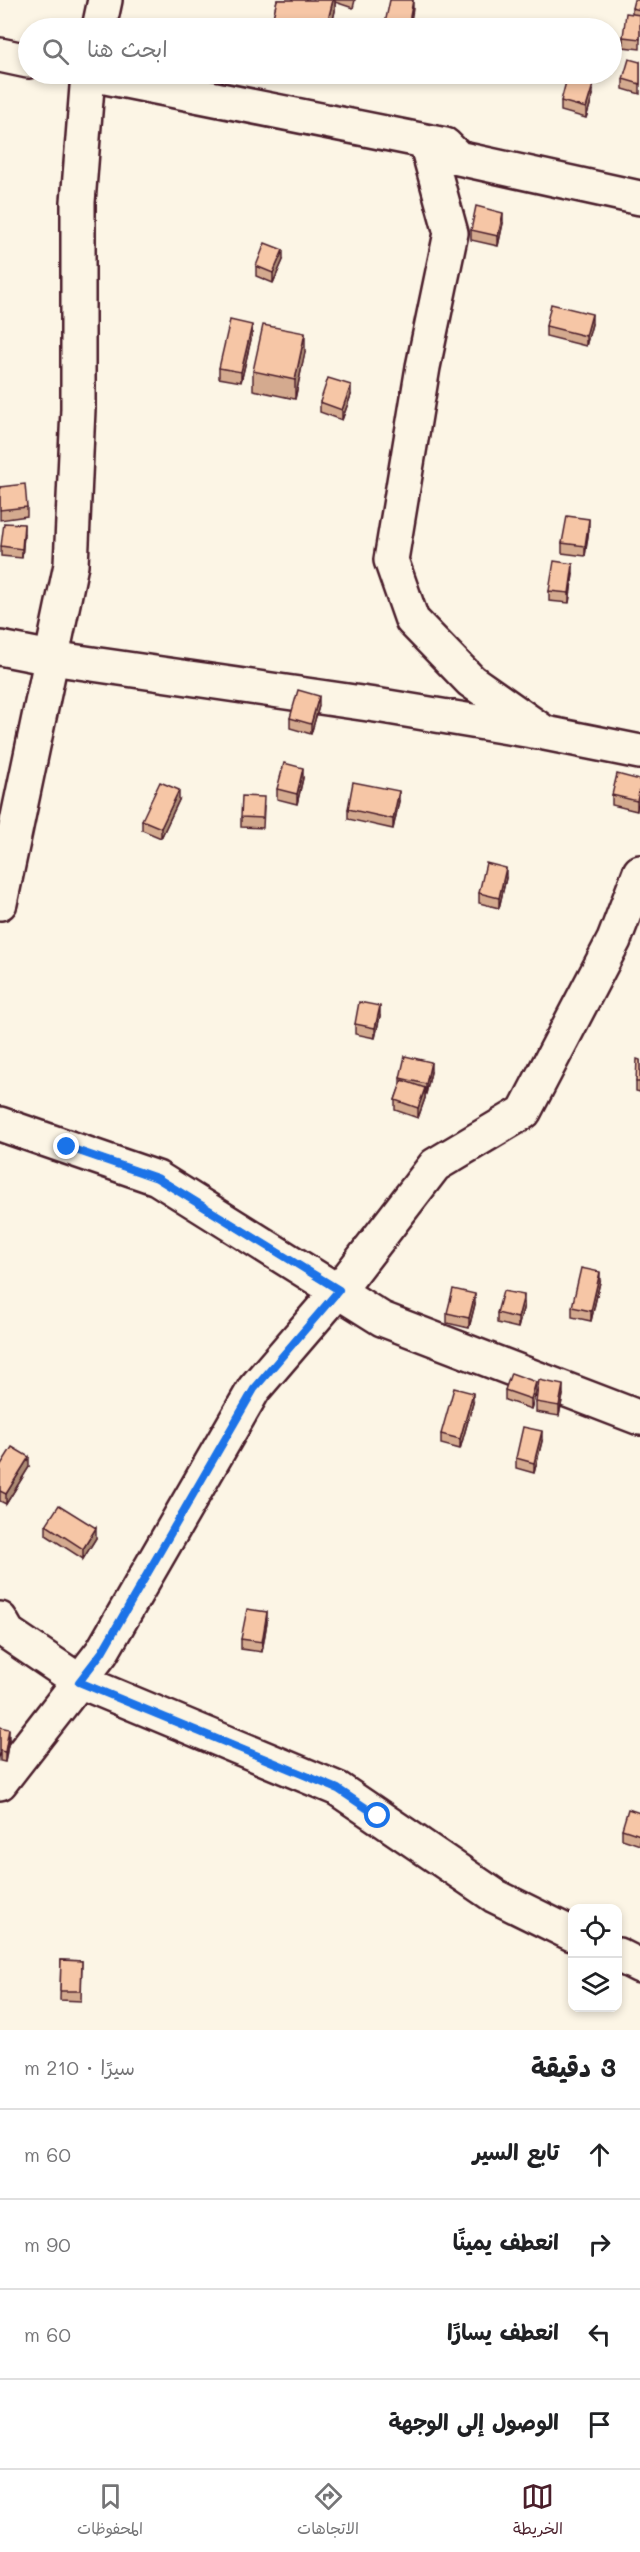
<!DOCTYPE html>
<html lang="ar">
<meta charset="utf-8">
<style>
body{margin:0;font-family:Mali,"Playpen Sans Arabic",sans-serif;background:#f2f2f2;color:#202124;direction:rtl}
.controls{position:absolute;right:18px;bottom:18px;display:grid;overflow:hidden;border-radius:12px;box-shadow:0 3px 9px #0003}
.controls button{width:54px;height:54px;display:grid;place-items:center;padding:0;border:0;border-bottom:2px solid #e0e0e0;background:#fff;color:#202124;font:30px sans-serif}
.stop{position:absolute;width:18px;height:18px;margin:-14px;border:4px solid #1a73e8;border-radius:50%;background:#fff}
.stop.end{background:#1a73e8;border-color:#fff;box-shadow:0 2px 6px #0008}
.list{margin:0;padding:0;list-style:none}
h2{display:flex;justify-content:space-between;align-items:center;height:78px;margin:0;padding:0 24px;font-size:26px}
h2 small{font-size:20px;font-weight:400;color:#757577}
.list li{display:grid;grid-template-columns:39px 1fr auto;gap:18px;align-items:center;box-sizing:border-box;height:90px;padding:0 24px;border-top:2px solid #e0e0e0}
.list b{display:block;font-size:22px;white-space:nowrap}
.list em{font-size:20px;font-style:normal;color:#757577}
.icon{flex:none;width:33px;height:33px;fill:none;stroke:currentColor;stroke-width:2;stroke-linecap:round;stroke-linejoin:round}
.map{position:relative;flex:none;width:640px;height:2030px;overflow:hidden;direction:ltr}
.search{position:absolute;background:#fff;box-shadow:0 3px 9px #0003;left:18px;right:18px;top:18px;height:66px;display:flex;align-items:center;gap:15px;box-sizing:border-box;padding:0 21px;border-radius:33px;color:#757577;font-size:22px}
.sheet{height:438px;background:#fff}
nav{display:flex;justify-content:space-around;align-items:center;box-sizing:border-box;height:84px;border-top:2px solid #e0e0e0;background:#fff;font-size:16px;color:#757577}
nav a{display:grid;justify-items:center;gap:3px}
nav .on{color:#4a1f2b}
.map>svg:first-child{display:block}
.lines{fill:none;stroke-linecap:round;stroke-linejoin:round}
.minor-casing{stroke:#4a1f2b;stroke-width:38}
.minor{stroke:#fcf5e5;stroke-width:33}
.wall{fill:#d4aa8f;stroke:#4a1f2b;stroke-width:1.5}
.shaded-wall{fill:#ac8b74;stroke:#4a1f2b;stroke-width:1.5}
.building{fill:#f6c6a6;stroke:#4a1f2b;stroke-width:1.5}
.route{stroke:#1a73e8;stroke-width:8}
</style>
<div class="map">
<svg width="640" height="2030" viewBox="0 0 640 2030">
<rect width="100%" height="100%" fill="#fcf5e5"/>
<filter id="ink" filterUnits="userSpaceOnUse"><feTurbulence type="fractalNoise" baseFrequency=".0167" numOctaves="2"/><feDisplacementMap in="SourceGraphic" scale="12" xChannelSelector="R" yChannelSelector="G"/><feConvolveMatrix kernelMatrix="1 2 1 2 8 2 1 2 1" color-interpolation-filters="sRGB"/></filter>
<g filter="url(#ink)">
<g class="lines">
<defs>
<g id="minor">
<path d="M99 28 105 0"/>
<path d="M0 55 28 61"/>
<path d="M91 74 445 145 458 158 640 198"/>
<path d="M426 142 451 233 423 367 391 560 412 620 471 681 545 733 640 752"/>
<path d="M0 648 51 658 382 706 538 732"/>
<path d="M0 903 71 565 78 409V202L88 74"/>
<path d="M0 1124 157 1178 382 1319 640 1418"/>
<path d="M0 1619 8 1633 79 1681 338 1789 495 1896 572 1934"/>
<path d="M0 1783 102 1652 254 1389 339 1290 435 1165 524 1112 614 940 640 872"/>
<path d="M618 1955 640 1966"/>
</g>
</defs>
<!-- minor casing -->
<use href="#minor" class="minor-casing"/>
<!-- minor -->
<use href="#minor" class="minor"/>
</g>
<!-- wall -->
<g class="wall">
<path d="M277 0H355L353 8 335 2V11L331 28H271Z"/>
<path d="M640 0V49L623 47V37L632 14V8Z"/>
<path d="M640 62V94L623 89V79Z"/>
<path d="M593 95 586 118 561 111V101Z"/>
<path d="M503 223 498 246 471 240V230Z"/>
<path d="M283 260 273 283 256 276V266Z"/>
<path d="M592 324 586 346 546 336V326Z"/>
<path d="M252 335 241 382 219 378V368Z"/>
<path d="M305 352 295 399 253 390V371Z"/>
<path d="M351 395 342 420 320 412V402Z"/>
<path d="M0 487 27 507V516L0 520Z"/>
<path d="M589 529 585 556 562 553V543Z"/>
<path d="M24 534 22 558 1 556V546Z"/>
<path d="M573 574 569 603 549 601V591Z"/>
<path d="M319 706 311 734 290 728V718Z"/>
<path d="M303 778 297 804 277 799V789Z"/>
<path d="M640 780V798L637 811 612 805V795Z"/>
<path d="M179 800 161 838 142 830V820Z"/>
<path d="M399 801 393 829 348 819V809Z"/>
<path d="M264 807 263 828 241 827V817Z"/>
<path d="M506 878 499 908 479 903V893Z"/>
<path d="M380 1016 375 1038 355 1034V1024Z"/>
<path d="M640 1060V1092L636 1091V1082Z"/>
<path d="M431 1072 426 1094 425 1093V1098L418 1118 395 1110V1100L400 1086V1078Z"/>
<path d="M600 1282 591 1321 572 1317V1307Z"/>
<path d="M475 1304 469 1328 447 1323V1313Z"/>
<path d="M524 1305 518 1328 497 1323V1313Z"/>
<path d="M505 1390 536 1392 531 1409 505 1400Z"/>
<path d="M563 1395 559 1416 536 1412V1402Z"/>
<path d="M473 1403 460 1449 441 1444V1434Z"/>
<path d="M542 1441 534 1473 516 1468V1458Z"/>
<path d="M0 1466 29 1467 6 1504 0 1501Z"/>
<path d="M46 1525 96 1538 83 1559 46 1535Z"/>
<path d="M267 1622 262 1652 241 1649V1639Z"/>
<path d="M0 1727 9 1739 5 1762 0 1761Z"/>
<path d="M640 1813V1845L622 1839V1829Z"/>
<path d="M61 1960 82 1961 81 2001 60 2000Z"/>
</g>
<!-- shaded-wall -->
<g class="shaded-wall">
<path d="M333 0H335V11L331 28H326Z"/>
<path d="M413 0V9L410 28H408Z"/>
<path d="M593 85V95L586 118V108Z"/>
<path d="M503 213V223L498 246V236Z"/>
<path d="M283 250V260L273 283V273Z"/>
<path d="M592 314V324L586 346V336Z"/>
<path d="M252 325V335L241 382V372Z"/>
<path d="M305 333V352L295 399V380Z"/>
<path d="M351 385V395L342 420V410Z"/>
<path d="M589 519V529L585 556V546Z"/>
<path d="M24 524V534L22 558V549Z"/>
<path d="M573 564V574L569 603V593Z"/>
<path d="M319 696V706L311 734V724Z"/>
<path d="M303 768V778L297 804V794Z"/>
<path d="M640 788V798L637 811V801Z"/>
<path d="M179 790V800L161 838V828Z"/>
<path d="M399 791V801L393 829V819Z"/>
<path d="M506 868V878L499 908V898Z"/>
<path d="M380 1006V1016L375 1038V1028Z"/>
<path d="M431 1062V1072L426 1094V1084Z"/>
<path d="M425 1088V1098L418 1118V1108Z"/>
<path d="M600 1272V1282L591 1321V1311Z"/>
<path d="M475 1294V1304L469 1328V1318Z"/>
<path d="M524 1295V1305L518 1328V1318Z"/>
<path d="M536 1382V1392L531 1409V1399Z"/>
<path d="M563 1385V1395L559 1416V1406Z"/>
<path d="M473 1393V1403L460 1449V1439Z"/>
<path d="M542 1431V1441L534 1473V1463Z"/>
<path d="M29 1457V1467L6 1504V1494Z"/>
<path d="M96 1528V1538L83 1559V1549Z"/>
<path d="M267 1612V1622L262 1652V1642Z"/>
<path d="M9 1729V1739L5 1762V1752Z"/>
</g>
<!-- building -->
<g class="building">
<path d="M277 0H333L326 28H282L271 26Z"/>
<path d="M390 0H413L408 28H384Z"/>
<path d="M634 0H640V10L632 8Z"/>
<path d="M626 13 640 15V39L623 37Z"/>
<path d="M629 59 640 62V84L623 79Z"/>
<path d="M567 78 593 85 586 108 561 101Z"/>
<path d="M476 206 503 213 498 236 471 230Z"/>
<path d="M265 243 283 250 273 273 256 266Z"/>
<path d="M551 304 592 314 586 336 546 326Z"/>
<path d="M230 320 252 325 241 372 219 368Z"/>
<path d="M263 325 305 333 295 380 253 371Z"/>
<path d="M328 378 351 385 342 410 320 402Z"/>
<path d="M25 484 27 507 0 510V487Z"/>
<path d="M567 516 589 519 585 546 562 543Z"/>
<path d="M4 523 24 524 22 549 1 546Z"/>
<path d="M554 561 573 564 569 593 549 591Z"/>
<path d="M298 690 319 696 311 724 290 718Z"/>
<path d="M284 763 303 768 297 794 277 789Z"/>
<path d="M617 774 640 780V788L637 801 612 795Z"/>
<path d="M160 782 179 790 161 828 142 820Z"/>
<path d="M353 782 399 791 393 819 348 809Z"/>
<path d="M242 796 264 797 263 818 241 817Z"/>
<path d="M486 863 506 868 499 898 479 893Z"/>
<path d="M359 1002 380 1006 375 1028 355 1024Z"/>
<path d="M405 1056 431 1062 426 1084 400 1078Z"/>
<path d="M637 1059 640 1060V1082H636Z"/>
<path d="M402 1080 425 1088 418 1108 395 1100Z"/>
<path d="M581 1268 600 1272 591 1311 572 1307Z"/>
<path d="M453 1289 475 1294 469 1318 447 1313Z"/>
<path d="M503 1291 524 1295 518 1318 497 1313Z"/>
<path d="M511 1373 536 1382 531 1399 505 1390Z"/>
<path d="M539 1380 563 1385 559 1406 536 1402Z"/>
<path d="M454 1388 473 1393 460 1439 441 1434Z"/>
<path d="M523 1427 542 1431 534 1463 516 1458Z"/>
<path d="M12 1447 29 1457 6 1494 0 1491V1466Z"/>
<path d="M59 1505 96 1528 83 1549 46 1525Z"/>
<path d="M247 1609 267 1612 262 1642 241 1639Z"/>
<path d="M0 1727 9 1729 5 1752 0 1751Z"/>
<path d="M628 1809 640 1813V1835L622 1829Z"/>
<path d="M61 1960 82 1961 81 1991H60Z"/>
</g>
</g>
<g class="lines" filter="url(#ink)">
<!-- route -->
<path class="route" d="M67 1147 157 1178 339 1290 254 1389 102 1652 79 1682 338 1789 378 1816"/>
</g>
</svg>
<div class="controls">
<button><svg class="icon" aria-label="locate" viewBox="0 0 24 24"><circle cx="12" cy="12" r="6"/><path d="M12 2v4M12 18v4M2 12h4M18 12h4"/></svg></button>
<button><svg class="icon" aria-label="layers" viewBox="0 0 24 24"><path d="M12 4l9 5-9 5-9-5zM3 14l9 5 9-5"/></svg></button>
</div>
<div class="stop" style="left:378px;top:1816px"></div>
<div class="stop end" style="left:67px;top:1147px"></div>
<div class="search"><svg class="icon" aria-label="search" viewBox="0 0 24 24"><circle cx="10" cy="10" r="6"/><path d="M15 15l6 6"/></svg>ابحث هنا</div>
</div>
<section class="sheet">
<h2>3 دقيقة<small>سيرًا · 210 m</small></h2>
<ul class="list">
<li><svg class="icon" aria-label="ahead" viewBox="0 0 24 24"><path d="M12 20V5M6 11l6-6 6 6"/></svg><div><b>تابع السير</b></div><em>60 m</em></li>
<li><svg class="icon" aria-label="right" viewBox="0 0 24 24"><path d="M7 20v-9h11M14 6l5 5-5 5"/></svg><div><b>انعطف يمينًا</b></div><em>90 m</em></li>
<li><svg class="icon" aria-label="left" viewBox="0 0 24 24"><path d="M17 20v-9H6M10 6l-5 5 5 5"/></svg><div><b>انعطف يسارًا</b></div><em>60 m</em></li>
<li><svg class="icon" aria-label="arrive" viewBox="0 0 24 24"><path d="M6 21V4h12l-3 4 3 4H6"/></svg><div><b>الوصول إلى الوجهة</b></div></li>
</ul>
</section>
<nav>
<a class="on"><svg class="icon" aria-label="map" viewBox="0 0 24 24"><path d="M3 6l6-2 6 2 6-2v14l-6 2-6-2-6 2zM9 4v14M15 6v14"/></svg>الخريطة</a>
<a><svg class="icon" aria-label="directions" viewBox="0 0 24 24"><path d="M12 3l9 9-9 9-9-9zM9 14v-3h6M13 9l2 2-2 2"/></svg>الاتجاهات</a>
<a><svg class="icon" aria-label="saved" viewBox="0 0 24 24"><path d="M7 4h10v16l-5-4-5 4z"/></svg>المحفوظات</a>
</nav>
